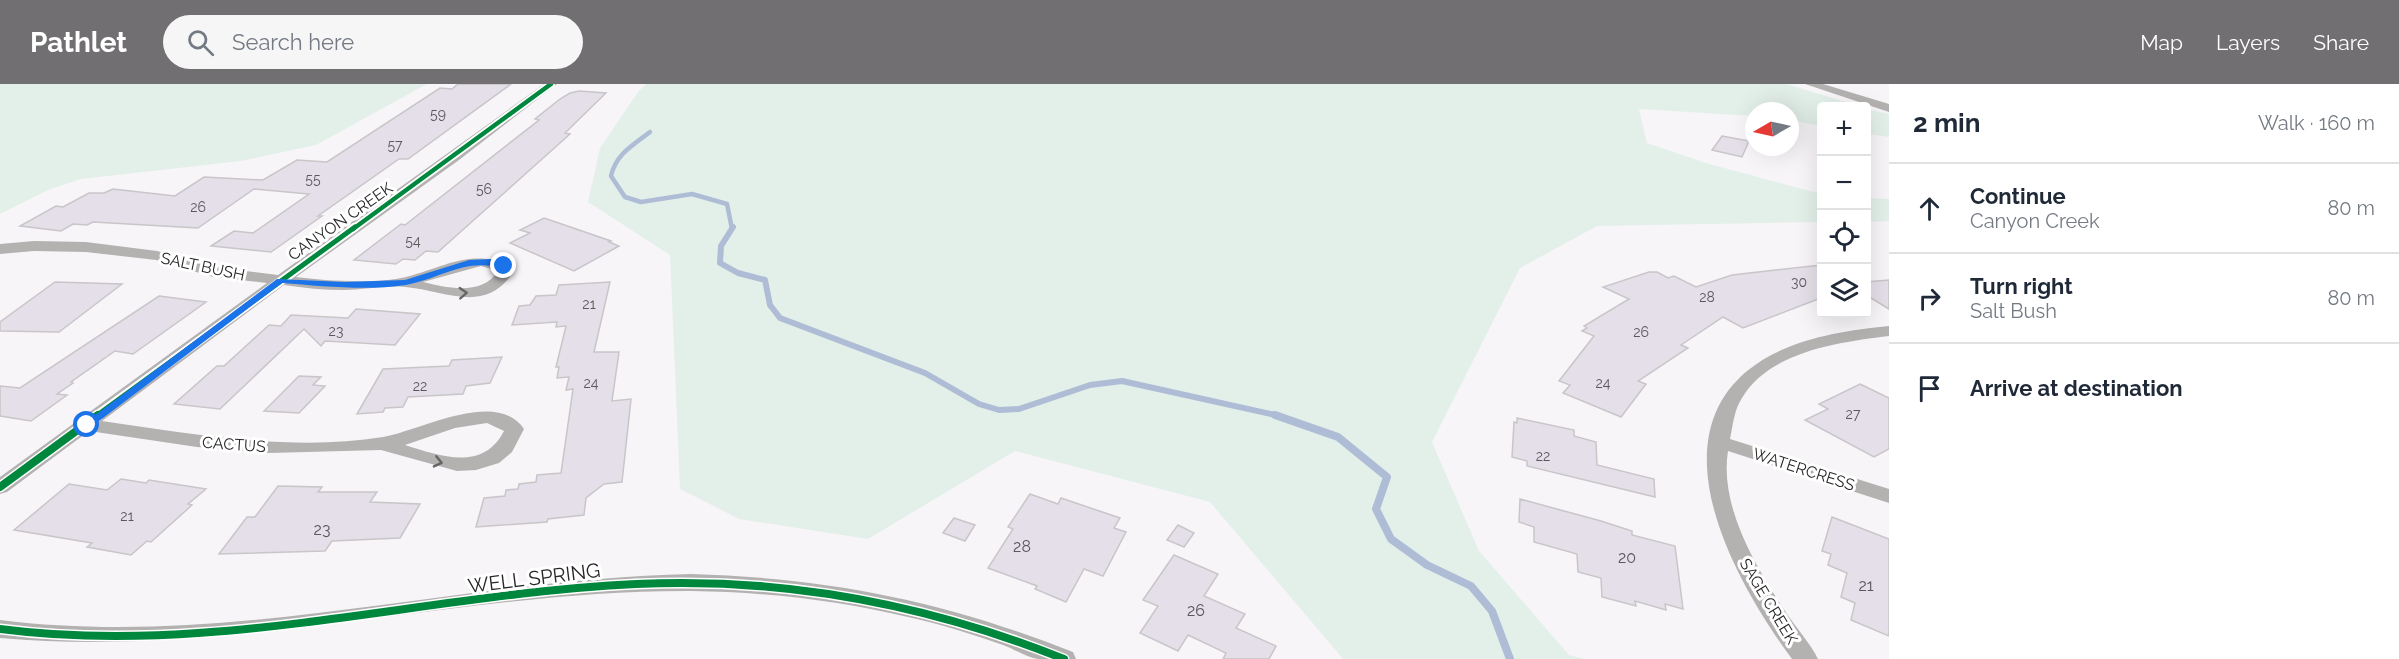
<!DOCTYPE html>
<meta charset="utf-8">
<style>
body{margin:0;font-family:Raleway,sans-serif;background:#f6f6f7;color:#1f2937}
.controls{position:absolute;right:18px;top:18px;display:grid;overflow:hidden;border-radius:6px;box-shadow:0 6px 24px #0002}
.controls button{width:54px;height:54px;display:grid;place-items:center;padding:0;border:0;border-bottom:2px solid #e0e1e3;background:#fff;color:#1f2937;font:30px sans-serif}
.compass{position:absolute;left:1745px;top:18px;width:54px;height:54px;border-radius:50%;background:#fff;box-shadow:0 6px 24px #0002;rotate:261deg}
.stop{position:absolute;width:18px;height:18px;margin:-14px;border:4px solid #1a73e8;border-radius:50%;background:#fff}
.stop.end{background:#1a73e8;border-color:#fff;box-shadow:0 2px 6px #0008}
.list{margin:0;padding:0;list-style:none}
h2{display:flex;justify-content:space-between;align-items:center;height:78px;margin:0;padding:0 24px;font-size:26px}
h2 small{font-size:20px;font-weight:400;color:#747a83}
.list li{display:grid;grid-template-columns:39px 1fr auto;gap:18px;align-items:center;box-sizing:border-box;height:90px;padding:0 24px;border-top:2px solid #e0e1e3}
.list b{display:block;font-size:22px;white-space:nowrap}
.list p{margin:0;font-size:20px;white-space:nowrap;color:#747a83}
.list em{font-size:20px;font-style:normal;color:#747a83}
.icon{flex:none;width:33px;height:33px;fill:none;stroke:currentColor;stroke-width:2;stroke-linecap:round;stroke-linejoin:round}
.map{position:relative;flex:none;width:1889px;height:575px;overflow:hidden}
header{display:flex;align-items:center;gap:36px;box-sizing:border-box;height:84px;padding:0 30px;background:#716f71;color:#fff}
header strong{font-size:28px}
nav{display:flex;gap:33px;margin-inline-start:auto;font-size:21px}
.search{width:420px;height:54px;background:#f6f6f7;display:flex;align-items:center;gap:15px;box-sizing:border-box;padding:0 21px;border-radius:33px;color:#747a83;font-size:22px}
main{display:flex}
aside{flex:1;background:#fff}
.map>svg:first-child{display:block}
.green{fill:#e3f0e9}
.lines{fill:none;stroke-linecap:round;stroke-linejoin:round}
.stream-far2{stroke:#aebcd6;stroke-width:4.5}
.stream-far1{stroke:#aebcd6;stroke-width:6}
.stream{stroke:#aebcd6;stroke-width:8}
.building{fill:#e4dfe8;stroke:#c8c6c8;stroke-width:1.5}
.minor{fill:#b3b2b1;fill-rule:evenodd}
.cycleway-far2-casing{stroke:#fff;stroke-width:8}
.cycleway-far1-casing{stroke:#fff;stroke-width:9}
.cycleway-casing{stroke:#fff;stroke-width:11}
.cycleway-far2{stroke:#00873e;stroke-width:4.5}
.cycleway-far1{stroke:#00873e;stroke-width:5}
.cycleway{stroke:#00873e;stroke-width:8}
.oneway{stroke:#676666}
.route{fill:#1a73e8}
.labels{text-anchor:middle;stroke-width:6;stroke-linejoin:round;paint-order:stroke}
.number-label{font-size:14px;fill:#5a585b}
.street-label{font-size:16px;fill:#282728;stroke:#fff}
.near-number-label{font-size:16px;fill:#5a585b}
.near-street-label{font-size:20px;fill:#282728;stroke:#fff}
</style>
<header>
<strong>Pathlet</strong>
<div class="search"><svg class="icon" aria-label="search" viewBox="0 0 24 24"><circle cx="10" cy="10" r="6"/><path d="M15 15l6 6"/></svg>Search here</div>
<nav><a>Map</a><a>Layers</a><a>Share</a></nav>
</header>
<main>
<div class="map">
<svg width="1889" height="575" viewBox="0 0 1889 575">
<rect width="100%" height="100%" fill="#f8f5f8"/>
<!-- green -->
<g class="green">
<path d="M0 0H427L316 61 241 77 81 95 48 106 0 130Z"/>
<path d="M646 0H1787L1858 22H1822L1821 42 1790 36V27H1754V32L1639 25 1647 59 1706 79 1821 110V138L1597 142 1520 184 1432 358 1479 467 1569 571 1585 575H1343L1210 418 1015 367 868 455 739 435 680 405 670 171 588 118 600 64 638 8Z"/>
<path d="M1866 25 1889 30V53L1867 50Z"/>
<path d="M1866 114 1889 115V137L1867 138Z"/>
</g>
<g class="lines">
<!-- stream-far2 -->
<path class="stream-far2" d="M650 48C633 61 616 70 611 92L625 113 641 118 692 110 727 120 732 145"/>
<!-- stream-far1 -->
<path class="stream-far1" d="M733 143 721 162 720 179 738 189 765 196 770 221 780 234 925 289 979 320 999 326 1019 325 1090 301 1122 297 1280 332"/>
<!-- stream -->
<path class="stream" d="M1275 331 1338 353 1387 393 1376 425 1391 455 1427 481 1471 502 1492 527 1510 575"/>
</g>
<!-- building -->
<g class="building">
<path d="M458 0H511L408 75H399L318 132H322L271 168 211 162 234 147 253 149 309 110 254 105 198 144 93 138 87 141 73 140 61 147 20 142 56 122 63 123 89 109H104L113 105 175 112 204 93 263 96 297 76 327 78 440 4 452 5Z"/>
<path d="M579 7 606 9 565 49 570 50 438 168 426 167 415 176 403 175 396 180 354 176 401 140 405 141 539 36 535 35 560 15 570 9Z"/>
<path d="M1722 52 1749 57 1742 73 1712 66Z"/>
<path d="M544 134 611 157 609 158 619 162 574 187 510 159 530 149 520 146Z"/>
<path d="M1821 181V214L1743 244 1723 233 1681 261 1688 264 1638 297 1646 300 1621 333 1563 309 1570 301 1559 297 1594 252 1582 247 1587 244 1584 242 1629 215 1603 203 1649 188H1657L1668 194 1674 192 1696 203 1732 191Z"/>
<path d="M1889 196V225L1866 211V198Z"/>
<path d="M55 198 122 200 59 248 0 247V238Z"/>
<path d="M610 198 594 268H619L612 317 631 315 622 398 604 400 586 414 584 431 548 435 547 438 476 443 484 414 505 412 506 406 518 405 519 400 536 398 537 391 561 389 573 305 566 306 569 293 557 294 559 283H556L566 242 556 243 557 238 512 241 519 222 530 221 536 212 556 211 559 201Z"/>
<path d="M159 212 206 218 133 270 115 267 71 298 73 299 57 310 67 311 31 337 0 332V302L20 304Z"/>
<path d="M356 225 420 230 395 261 325 257 321 262 304 245 220 325 174 320 217 282H224L269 241 281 242 291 231 348 234Z"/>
<path d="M502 273 490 299 466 302 463 310 408 313 403 323 385 324 383 328 357 330 383 285 449 282 452 276Z"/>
<path d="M299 292 321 293 313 301 325 302 299 329 264 327Z"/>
<path d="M1860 300 1889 314V365L1874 373 1805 336 1828 325 1819 320Z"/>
<path d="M1517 334 1574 346V352L1596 358 1597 381 1654 395 1655 413 1527 382V377L1512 373 1514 338 1517 339Z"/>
<path d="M121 395 146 399 149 396 206 405 188 420 192 421 151 458 147 457 131 471 87 463 92 459 14 446 69 400 107 406Z"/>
<path d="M278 402 322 403 318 408H377L370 418 420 420 400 454 332 457 325 467 219 470 247 433H255Z"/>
<path d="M1030 410 1058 420 1061 414 1120 434 1114 444 1126 448 1103 492 1084 485 1066 518 1035 505 1037 502 988 484 1013 445 1008 443Z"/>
<path d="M1520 415 1601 437 1632 447V451L1675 462 1683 525 1665 520 1666 526 1635 517 1636 522 1602 513 1601 494 1578 488 1577 470 1534 458V443L1519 438Z"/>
<path d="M1832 433 1889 455V552L1851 536 1855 519 1841 513 1847 489 1828 481 1831 470 1822 467Z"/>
<path d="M954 434 975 441 965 457 943 449Z"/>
<path d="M1178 441 1194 449 1184 463 1167 456Z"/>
<path d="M1174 471 1218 490 1204 512 1245 530 1236 544 1276 562 1269 575H1223L1226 569 1188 551 1178 567 1140 549 1158 522 1143 516Z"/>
</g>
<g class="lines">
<!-- minor -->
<g class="minor">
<path d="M544 0H557L459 76 296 193C326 197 377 200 406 193 449 182 463 167 509 179L514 187C486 232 445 206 405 203 385 201 364 206 344 206 324 206 304 204 284 201L102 337C191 350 293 368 383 353 419 347 497 304 524 345L512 368 499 379 476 386 457 387 381 366 269 369 197 363 89 347 7 408 0 410V393L267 199 213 193 156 176 86 168 34 167 0 170V160L34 157 86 158 157 167 214 183 278 191ZM481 182 498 187C482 212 448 204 423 198ZM487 339 504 347C483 388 440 372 405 361L455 344Z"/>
<path d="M1805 0H1823L1889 20V28Z"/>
<path d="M1889 242V252C1840 258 1770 267 1742 314 1734 326 1733 341 1730 355L1889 405V419L1728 367C1719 423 1757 485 1787 530 1797 545 1810 559 1818 575H1792C1739 503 1657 362 1747 287 1786 255 1841 247 1889 242Z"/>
<path d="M691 490C829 494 944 517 1073 568L1076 575C1064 575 1050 575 1038 575 1026 573 1014 565 1003 561 972 550 940 540 908 533 837 516 764 508 691 507 459 506 233 575 0 554V536C231 565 460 495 691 490Z"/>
</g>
<defs>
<path id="cycleway-far2" d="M353 145 551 0"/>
<path id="cycleway-far1" d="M96 332 355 143"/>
<g id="cycleway">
<path d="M0 403 98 331"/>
<path d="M0 545C214 573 423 510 636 500 784 493 927 520 1064 575"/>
</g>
</defs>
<!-- cycleway-far2 casing -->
<use href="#cycleway-far2" class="cycleway-far2-casing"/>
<!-- cycleway-far1 casing -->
<use href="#cycleway-far1" class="cycleway-far1-casing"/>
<!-- cycleway casing -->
<use href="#cycleway" class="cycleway-casing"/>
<!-- cycleway-far2 -->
<use href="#cycleway-far2" class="cycleway-far2"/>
<!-- cycleway-far1 -->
<use href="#cycleway-far1" class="cycleway-far1"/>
<!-- cycleway -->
<use href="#cycleway" class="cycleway"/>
</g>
<!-- one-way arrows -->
<defs><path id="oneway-chevron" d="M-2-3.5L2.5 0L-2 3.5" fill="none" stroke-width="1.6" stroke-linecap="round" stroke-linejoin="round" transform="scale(1.5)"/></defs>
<g class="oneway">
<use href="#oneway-chevron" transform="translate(463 209) rotate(-3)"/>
<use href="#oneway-chevron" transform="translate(438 378) rotate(13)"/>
</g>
<!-- route -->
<path class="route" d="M491 175 508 182 504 185C466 173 443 194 406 201 366 207 322 202 282 199L91 343 82 341 277 195 345 198 405 196 469 176Z"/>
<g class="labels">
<!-- number labels -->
<g class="number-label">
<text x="438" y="35">59</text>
<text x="395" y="66">57</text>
<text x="313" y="100">55</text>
<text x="484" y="110">56</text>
<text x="198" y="128">26</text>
<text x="413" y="162">54</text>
<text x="1799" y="203">30</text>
<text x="1707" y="218">28</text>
<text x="589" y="225">21</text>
<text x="336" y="252">23</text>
<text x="1641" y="253">26</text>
<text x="591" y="304">24</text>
<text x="1603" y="304">24</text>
<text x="420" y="307">22</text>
<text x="1853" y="335">27</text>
<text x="1543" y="377">22</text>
<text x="127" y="437">21</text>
</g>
<!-- street labels -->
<g class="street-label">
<text transform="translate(340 137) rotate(-35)" y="6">CANYON CREEK</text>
<text transform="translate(203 182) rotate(12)" y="6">SALT BUSH</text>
<text transform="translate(234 360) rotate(4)" y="6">CACTUS</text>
<text transform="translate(1804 385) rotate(18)" y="6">WATERCRESS</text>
<text transform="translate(1769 517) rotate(59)" y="6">SAGE CREEK</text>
</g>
<!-- near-number labels -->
<g class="near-number-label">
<text x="322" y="451">23</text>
<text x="1022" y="468">28</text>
<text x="1627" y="479">20</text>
<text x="1866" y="507">21</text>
<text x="1196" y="532">26</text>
</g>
<!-- near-street labels -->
<g class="near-street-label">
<text transform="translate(534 494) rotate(-7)" y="7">WELL SPRING</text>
</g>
</g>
</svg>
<div class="controls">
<button>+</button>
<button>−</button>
<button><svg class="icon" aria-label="locate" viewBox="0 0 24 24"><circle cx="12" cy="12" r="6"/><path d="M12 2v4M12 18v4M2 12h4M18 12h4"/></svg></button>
<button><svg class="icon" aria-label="layers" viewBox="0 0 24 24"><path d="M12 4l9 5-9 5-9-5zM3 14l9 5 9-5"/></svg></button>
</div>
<svg class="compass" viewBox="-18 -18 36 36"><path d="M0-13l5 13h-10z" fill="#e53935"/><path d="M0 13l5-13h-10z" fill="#747a83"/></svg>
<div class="stop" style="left:87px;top:341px"></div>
<div class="stop end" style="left:504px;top:182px"></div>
</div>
<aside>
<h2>2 min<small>Walk · 160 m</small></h2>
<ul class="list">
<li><svg class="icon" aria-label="ahead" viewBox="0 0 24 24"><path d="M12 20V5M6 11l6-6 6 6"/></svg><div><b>Continue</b><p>Canyon Creek</p></div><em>80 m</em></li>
<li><svg class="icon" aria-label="right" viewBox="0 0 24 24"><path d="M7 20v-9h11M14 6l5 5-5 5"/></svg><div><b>Turn right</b><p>Salt Bush</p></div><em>80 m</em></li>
<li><svg class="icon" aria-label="arrive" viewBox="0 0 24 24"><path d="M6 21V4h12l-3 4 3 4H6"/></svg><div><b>Arrive at destination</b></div></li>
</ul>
</aside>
</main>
